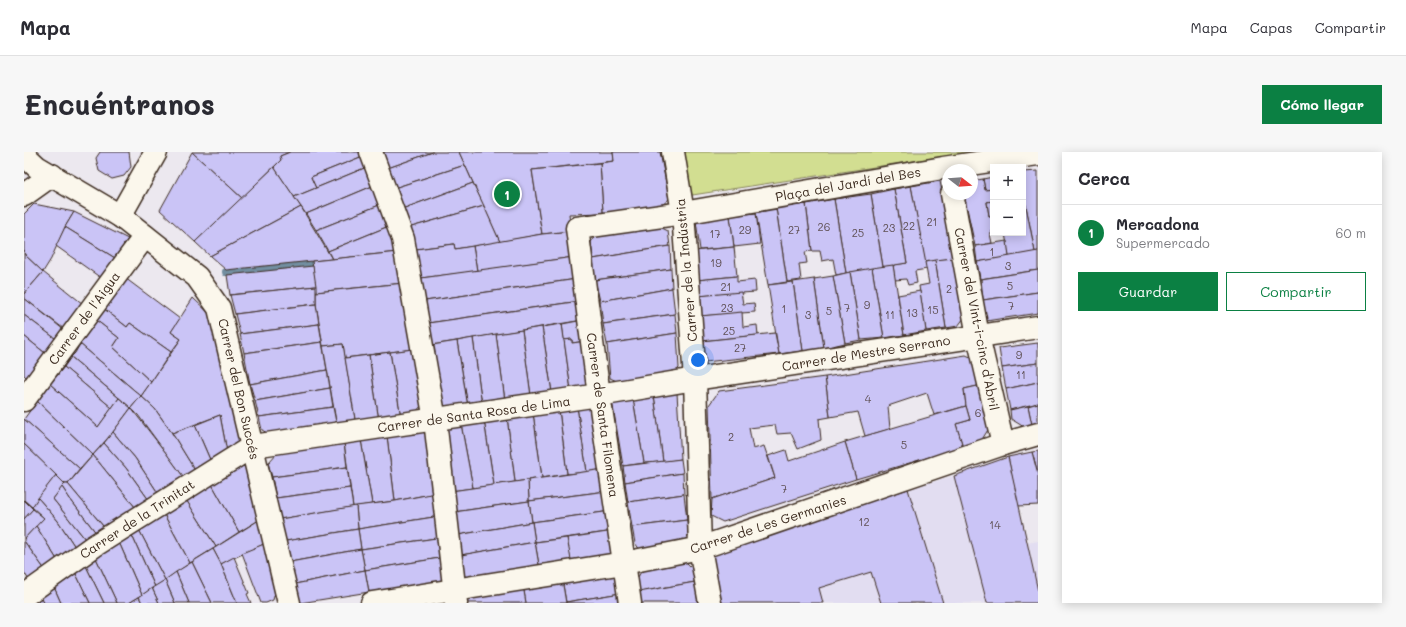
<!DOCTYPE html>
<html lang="es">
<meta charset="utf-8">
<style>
body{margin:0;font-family:Mali,sans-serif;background:#f7f7f7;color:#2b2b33}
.controls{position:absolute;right:12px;top:12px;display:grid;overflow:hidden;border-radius:0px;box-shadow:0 2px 10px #0003}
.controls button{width:36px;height:36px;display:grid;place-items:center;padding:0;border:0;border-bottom:1px solid #e1e1e2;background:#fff;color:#2b2b33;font:20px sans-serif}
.compass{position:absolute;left:918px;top:12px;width:36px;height:36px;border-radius:50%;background:#fff;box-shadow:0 2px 10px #0003;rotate:107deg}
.you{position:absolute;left:674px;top:208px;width:14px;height:14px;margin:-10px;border:3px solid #fff;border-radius:50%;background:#1a73e8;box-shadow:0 0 0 6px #1a73e833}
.badge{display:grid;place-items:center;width:26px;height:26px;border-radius:50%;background:#0b8043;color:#fff;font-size:13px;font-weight:700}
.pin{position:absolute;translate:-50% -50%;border:2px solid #fff;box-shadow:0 1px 4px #0006}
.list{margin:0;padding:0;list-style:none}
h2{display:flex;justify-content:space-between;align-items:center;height:52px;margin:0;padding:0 16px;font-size:17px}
h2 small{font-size:13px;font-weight:400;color:#7c7c81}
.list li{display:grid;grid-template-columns:26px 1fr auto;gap:12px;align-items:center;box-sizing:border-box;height:56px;padding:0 16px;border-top:1px solid #e1e1e2}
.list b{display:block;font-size:15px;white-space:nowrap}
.list p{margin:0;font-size:13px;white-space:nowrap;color:#7c7c81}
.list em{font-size:13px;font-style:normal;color:#7c7c81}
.actions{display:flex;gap:8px;padding:12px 16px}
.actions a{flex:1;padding:9px 0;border:1px solid #0b8043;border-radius:0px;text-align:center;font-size:14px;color:#0b8043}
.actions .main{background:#0b8043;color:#fff}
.map{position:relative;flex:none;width:1014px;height:451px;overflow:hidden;border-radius:0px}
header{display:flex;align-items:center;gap:24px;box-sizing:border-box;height:56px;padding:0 20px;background:#fff;border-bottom:1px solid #e1e1e2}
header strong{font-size:19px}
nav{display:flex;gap:22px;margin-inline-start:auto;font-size:14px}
.intro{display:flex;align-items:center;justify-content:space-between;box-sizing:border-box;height:96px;padding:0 24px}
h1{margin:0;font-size:28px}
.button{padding:10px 18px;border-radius:0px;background:#0b8043;color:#fff;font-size:14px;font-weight:700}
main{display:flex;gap:24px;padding:0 24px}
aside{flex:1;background:#fff;border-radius:0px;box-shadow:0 2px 10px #0003}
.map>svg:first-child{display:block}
.built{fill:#e2ddf1}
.green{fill:#d2de91;stroke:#868458}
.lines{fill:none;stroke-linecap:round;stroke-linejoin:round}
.stream{stroke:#728ea0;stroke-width:8}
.building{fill:#cac4f6;stroke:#3b2a1e}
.pedestrian-casing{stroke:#3b2a1e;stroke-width:25}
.minor-casing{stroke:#3b2a1e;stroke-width:25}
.pedestrian{stroke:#fbf7ec;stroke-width:22}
.minor{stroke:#fbf7ec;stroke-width:22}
.labels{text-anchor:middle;stroke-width:3.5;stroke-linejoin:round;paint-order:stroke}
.number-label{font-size:11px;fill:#5f5054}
.street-label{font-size:13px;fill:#3b2a1e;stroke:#fbf7ec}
</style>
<header>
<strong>Mapa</strong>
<nav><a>Mapa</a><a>Capas</a><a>Compartir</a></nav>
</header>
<div class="intro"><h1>Encuéntranos</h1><a class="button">Cómo llegar</a></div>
<main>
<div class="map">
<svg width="1014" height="451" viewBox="0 0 1014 451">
<rect width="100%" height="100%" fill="#ece8ef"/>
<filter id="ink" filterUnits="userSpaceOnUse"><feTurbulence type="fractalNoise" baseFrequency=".025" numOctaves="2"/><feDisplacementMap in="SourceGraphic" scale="8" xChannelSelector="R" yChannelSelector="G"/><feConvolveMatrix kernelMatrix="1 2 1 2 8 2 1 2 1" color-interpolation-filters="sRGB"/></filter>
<g filter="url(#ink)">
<!-- built -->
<path class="built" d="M930 324 994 354 1003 391 1014 389V451H698L687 403 884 337Z"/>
<!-- green -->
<path class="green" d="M655 0H948L662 44Z"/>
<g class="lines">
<!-- stream -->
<path class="stream" d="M202 120 288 111"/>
</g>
<!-- building -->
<g class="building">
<path d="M76 0H105L107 15 100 24 88 27 75 19 72 6Z"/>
<path d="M168 0 218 46 171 90 136 58Z"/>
<path d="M168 0H266L256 4 257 8 218 46Z"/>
<path d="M266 0H337L339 4 287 25 292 36 270 45 250 15 257 8 256 4Z"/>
<path d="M359 0H409L364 16Z"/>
<path d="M409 0H435L441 13 370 36 364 16Z"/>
<path d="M435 0H589L590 9 508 18 518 82 476 90Z"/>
<path d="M589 0H636L645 47 636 55 579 61 576 11 590 9Z"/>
<path d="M339 4 343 15 292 36 287 25Z"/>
<path d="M576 11 579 61 545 62 547 79 518 82 508 18Z"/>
<path d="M441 13 449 31 378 57 370 36Z"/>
<path d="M250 15 277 55 186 104 171 90Z"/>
<path d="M343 15 351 33 282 62 270 45Z"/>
<path d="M1014 19V99L1011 100 999 39V20Z"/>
<path d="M969 25V37L961 38 959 27Z"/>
<path d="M959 27 961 38 969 37V49L963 50 965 64 969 63V77L966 82 968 91 951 94 940 42H948V29Z"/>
<path d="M916 29 930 106 901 110 887 34Z"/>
<path d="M449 31 460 54 384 76 378 57Z"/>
<path d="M351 33 358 52 292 78 282 62Z"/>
<path d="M887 34 903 117 891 119 893 131 884 133 882 127 871 128 869 113 883 111 870 37Z"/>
<path d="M870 37 883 111 859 115 847 42Z"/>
<path d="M999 39 1011 100 985 105 981 81H999Z"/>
<path d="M847 42 859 115 822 121 810 47Z"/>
<path d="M810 47 822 121 812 123 809 107 798 109 796 99H788L782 52Z"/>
<path d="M969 49V63L965 64 963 50Z"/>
<path d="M10 52 50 60 41 75 27 107 19 120 1 103 0 98V62Z"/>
<path d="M358 52 365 74 304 99 292 78Z"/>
<path d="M782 52 788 99 781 100 783 111 775 112 777 128 763 130 752 56Z"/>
<path d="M460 54 476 90 431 97 430 92 392 97 384 76Z"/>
<path d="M277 55 308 107 202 118 186 104Z"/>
<path d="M752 56 763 130 744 133 732 61Z"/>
<path d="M50 60 104 87 91 106 41 75Z"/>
<path d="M732 61 736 92 710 95 706 64Z"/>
<path d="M706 64 710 95 676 98 672 69Z"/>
<path d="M365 74 374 100 308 107 304 99Z"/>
<path d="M41 75 91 106 77 126 32 94Z"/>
<path d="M636 75 644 79 646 94 569 107 567 90 573 81Z"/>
<path d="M547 79 550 105 453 119 449 94 518 82Z"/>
<path d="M983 89 985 105 953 110 951 94Z"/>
<path d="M430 92 431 97 449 94 453 119 397 126 392 97Z"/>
<path d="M646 94 647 117 571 128 569 107Z"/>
<path d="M710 95 713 124 673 128 670 99Z"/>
<path d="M0 98 1 103 19 120 0 142Z"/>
<path d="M1014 99V118L956 127 953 110Z"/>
<path d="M374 100 380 131 292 140 288 109Z"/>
<path d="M550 105 553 127 401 149 397 126Z"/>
<path d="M930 106 940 166 934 174 922 176 911 108Z"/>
<path d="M911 108 922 176 902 179 895 134 905 132 901 110Z"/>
<path d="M869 113 880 183 860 186 848 116Z"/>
<path d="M289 114 292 134 206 143 203 123Z"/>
<path d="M848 116 860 186 837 188 826 120Z"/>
<path d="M647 117 648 136 576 149 571 128Z"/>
<path d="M1014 118V140L959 148 957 127Z"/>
<path d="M19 120 59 152 40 177 0 146V142Z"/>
<path d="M826 120 837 188 821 191 809 124Z"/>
<path d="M713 124V130L731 128 732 140 674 144 673 128Z"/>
<path d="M809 124 821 191 800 196 790 127Z"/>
<path d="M101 126 156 167 147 180 157 187 147 200 106 171 103 175 79 156Z"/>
<path d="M553 127 556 149 404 171 401 149Z"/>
<path d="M790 127 800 196 779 199 769 130Z"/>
<path d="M769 130 779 199 755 202 744 133Z"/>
<path d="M380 131 389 197 321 206 319 192 299 194 292 152V140Z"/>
<path d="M292 134V152L211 162 206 143Z"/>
<path d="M648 136 651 162 579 172 576 149Z"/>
<path d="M896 139 902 179 880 183 874 143Z"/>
<path d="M717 140 719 152 730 151 731 160 676 164 674 144Z"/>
<path d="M1014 140V161L962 169 959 148Z"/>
<path d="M0 146 40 178 36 190 0 163Z"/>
<path d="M169 146 189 165 220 281 212 293 203 300 196 263 148 281 131 257 117 244 157 187 147 180Z"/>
<path d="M556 149 559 168 408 193 404 171Z"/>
<path d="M292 152 295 172 216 182 211 162Z"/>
<path d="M79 156 103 175 106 171 147 200 127 230 89 195 95 186 72 168Z"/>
<path d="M718 160 719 175 733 173 734 183 678 189 676 164Z"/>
<path d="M651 162 653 181 583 192 579 172Z"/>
<path d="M0 163 36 190 26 205 0 184Z"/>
<path d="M72 168 95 186 89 195 127 230 117 244 56 192Z"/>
<path d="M559 168 562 189 548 191V187L540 188 538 172Z"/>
<path d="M295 172 298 190 220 201 216 182Z"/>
<path d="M538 172 547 238 528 241 518 175Z"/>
<path d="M518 175 528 241 507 244 498 178Z"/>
<path d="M498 178 507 244 481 249 472 182Z"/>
<path d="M653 181 655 216 649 223 595 230 586 226 583 192Z"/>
<path d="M751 181 755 202 681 210 678 189Z"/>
<path d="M472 182 481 249 458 253 449 186Z"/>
<path d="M0 184 26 205 6 229 0 223Z"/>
<path d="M449 186 458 253 444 255 433 189Z"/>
<path d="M548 187V191L562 189 565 233 547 238 540 188Z"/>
<path d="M433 189 444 255 424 258 416 252 408 193Z"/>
<path d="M298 190 303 218 226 232 220 201Z"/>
<path d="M1014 191V211L978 216 975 196Z"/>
<path d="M56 192 117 244 107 256 47 205 51 201Z"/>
<path d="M319 192 332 273 313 275 299 194Z"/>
<path d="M389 197 398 253 390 262 377 266 366 200Z"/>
<path d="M366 200 377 266 355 269 345 203Z"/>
<path d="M345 203 355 269 332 273 321 206Z"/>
<path d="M942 203 953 208 958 233 940 237 942 254 910 263 903 241 864 254 866 277 841 284 834 260 806 265 801 225Z"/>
<path d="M47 205 95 246 88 256 40 215Z"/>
<path d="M1014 211V230L982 237 978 216Z"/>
<path d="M40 215 88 256 74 275 26 232Z"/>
<path d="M303 218 306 236 231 249 226 232Z"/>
<path d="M801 225 806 265 795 267 797 288 774 297 767 281 753 282 751 273 725 276 729 297 740 294 751 326 688 347 685 253 695 239Z"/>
<path d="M1014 230V251L986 258 982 237Z"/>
<path d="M26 232 74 275 95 246 107 256 89 280 69 303 13 249Z"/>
<path d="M958 233 967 273 957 289 939 295 932 272 946 268 942 254 940 237Z"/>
<path d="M306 236 309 255 235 265 231 249Z"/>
<path d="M653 241 657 307 639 310 630 243Z"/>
<path d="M630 243 639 310 620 311 609 247Z"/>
<path d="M117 244 131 257 148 281 172 320 161 327 114 263 107 256Z"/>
<path d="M609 247 620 311 599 314 588 249Z"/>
<path d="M13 249 69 303 56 317 0 267Z"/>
<path d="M1014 251V271L1008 273 1004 254Z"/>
<path d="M563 253 570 259 580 317 563 320 553 255Z"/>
<path d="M942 254 946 268 932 272 939 295 832 327 821 290Z"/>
<path d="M1004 254 1008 273 1000 275 987 267 986 258Z"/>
<path d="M309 255 313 275 248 284 238 278 235 265Z"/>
<path d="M553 255 563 320 543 322 535 258Z"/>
<path d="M107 256 142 301 161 327 136 344 111 306 89 280Z"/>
<path d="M535 258 543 322 518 326 509 261Z"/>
<path d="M509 261 518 326 491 330 483 265Z"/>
<path d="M196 263 203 300 187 310 171 273Z"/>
<path d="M483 265 491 330 470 333 460 268Z"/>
<path d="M0 267 56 317 44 332H41L0 292Z"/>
<path d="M460 268 470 333 449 336 437 272Z"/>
<path d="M437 272 449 336 427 339 417 280 424 274Z"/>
<path d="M171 273 187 310 172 320 148 281Z"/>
<path d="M401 279 406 282 412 341 371 349 363 284Z"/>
<path d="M89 280 111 306 136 344 127 351 102 316 80 291Z"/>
<path d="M363 284 371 349 348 352 337 288Z"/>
<path d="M337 288 348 352 329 355 320 291Z"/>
<path d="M821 290 832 327 699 370 687 364 688 347 751 326 744 304 762 298 765 309Z"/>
<path d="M80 291 102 316 127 351 115 360 69 303Z"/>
<path d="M320 291 323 315 248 325 244 311 255 299Z"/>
<path d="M0 292 32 323 8 355 0 348Z"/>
<path d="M1014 299V323L1008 300Z"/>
<path d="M1008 300 1014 323V353L994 354 984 305Z"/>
<path d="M69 303 115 360 84 380 44 332Z"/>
<path d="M984 305 1014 439V451H963L930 324Z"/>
<path d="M657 307 659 321 601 330 599 314Z"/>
<path d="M213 312 223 315 235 368 215 380 186 329Z"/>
<path d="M323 315 326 336 252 346 248 325Z"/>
<path d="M580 317 583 339 505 349 504 328Z"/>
<path d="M659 321 660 342 604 350 601 330Z"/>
<path d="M32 323 41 332 29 347 66 393 55 401 34 369 14 346Z"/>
<path d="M504 328 505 349 430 360 427 339Z"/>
<path d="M186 329 215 380 192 395 159 343Z"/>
<path d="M41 332H44L84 380 76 386 46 347 38 335Z"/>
<path d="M38 335 46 347 76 386 66 393 29 347Z"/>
<path d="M326 336 329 355 256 367 252 346Z"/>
<path d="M884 337 919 451H857L847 420 795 436 799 451H698L687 403Z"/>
<path d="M583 339 587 359 508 370 505 349Z"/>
<path d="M412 341 416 364 334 377 332 354 371 349Z"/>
<path d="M660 342 663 368 608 375 604 350Z"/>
<path d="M159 343 192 395 166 411 137 357Z"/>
<path d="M14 346 34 369 55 401 37 414 12 374 20 366 8 355Z"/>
<path d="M0 348 9 357 0 367Z"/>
<path d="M505 349 508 370 434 383 430 360Z"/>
<path d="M332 354 334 377 262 389 256 367Z"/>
<path d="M9 357 20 366 0 387V367Z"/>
<path d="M137 357 166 411 141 428 113 374Z"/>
<path d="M587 359 590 379 511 390 508 370Z"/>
<path d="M416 364 419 385 337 397 334 377Z"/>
<path d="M235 368 240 392 197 412 189 397Z"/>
<path d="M663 368 664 384 657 393 616 398 611 391 608 375Z"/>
<path d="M508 370 511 390 437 403 434 383Z"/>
<path d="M12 374 37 414 24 422 0 389V387Z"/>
<path d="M113 374 141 428 131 435 106 379Z"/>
<path d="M334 377 337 397 266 410 262 389Z"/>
<path d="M106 379 131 435 118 443 94 388Z"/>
<path d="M590 379 592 395 587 403 547 408 543 386Z"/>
<path d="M419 385 422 405 341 418 337 397Z"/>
<path d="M543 386 547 408 515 413 511 390Z"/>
<path d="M94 388 118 443 105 451H93L71 404Z"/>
<path d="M0 389 24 422 7 432 0 420Z"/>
<path d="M511 390 515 413 440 426 437 403Z"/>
<path d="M240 392 251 441 249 448 242 451H237L218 401Z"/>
<path d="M189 397 197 412 213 451H188L168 410Z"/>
<path d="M337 397 341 418 271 432 266 410Z"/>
<path d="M71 404 93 451H80L61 412Z"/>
<path d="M210 405 225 441 223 442 227 451H213L197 412Z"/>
<path d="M422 405 419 431 345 440 341 418Z"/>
<path d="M660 408 668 416 671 430 615 440 614 425 618 418Z"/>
<path d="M168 410 188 451H165L152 420Z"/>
<path d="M61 412 80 451H66L51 420Z"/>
<path d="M341 418 345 440 276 451 271 432Z"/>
<path d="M51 420 66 451H37L30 435Z"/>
<path d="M152 420 165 451H151L141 428Z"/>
<path d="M594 421 597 441 542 450 538 427Z"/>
<path d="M538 427 542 451H502L499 433Z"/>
<path d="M141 428 151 451H135L128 436Z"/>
<path d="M671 430 674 451H617L615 440Z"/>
<path d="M499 433 502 451H441L440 444Z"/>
<path d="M30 435 37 451H20L16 443Z"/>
<path d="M128 436 135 451H118L115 445Z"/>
<path d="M597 441 599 451H542V450Z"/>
<path d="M16 443 20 451H4Z"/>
<path d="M115 445 118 451H105Z"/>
</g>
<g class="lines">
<defs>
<g id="pedestrian">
<path d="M0 43 28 23"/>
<path d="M0 248 121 84"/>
<path d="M0 444 70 394 229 294"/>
</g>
<g id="minor">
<path d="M347 0 379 87 411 268 432 451"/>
<path d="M649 0 659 61 671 227 676 396 686 451"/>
<path d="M0 3 13 15 96 64 173 125 195 156 265 451"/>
<path d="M928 42 954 184 979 292"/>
<path d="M96 64 132 0"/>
<path d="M229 294 575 243 671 227 1014 175"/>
<path d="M348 451 600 411 676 396 979 292 1014 282"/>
<path d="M606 451 575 243 553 76 659 61 919 16 1014 2"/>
</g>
</defs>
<!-- pedestrian casing -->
<use href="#pedestrian" class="pedestrian-casing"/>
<!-- minor casing -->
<use href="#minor" class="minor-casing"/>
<!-- pedestrian -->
<use href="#pedestrian" class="pedestrian"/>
<!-- minor -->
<use href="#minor" class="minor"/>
</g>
</g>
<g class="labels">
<!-- number labels -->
<g class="number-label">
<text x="908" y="74">21</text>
<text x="885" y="78">22</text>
<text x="800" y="79">26</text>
<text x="865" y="80">23</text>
<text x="721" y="82">29</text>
<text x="770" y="82">27</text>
<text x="834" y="85">25</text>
<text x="691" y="86">17</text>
<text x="968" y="104">1</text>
<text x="692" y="115">19</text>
<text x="984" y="118">3</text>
<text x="986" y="138">5</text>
<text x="702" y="139">21</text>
<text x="925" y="141">2</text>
<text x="843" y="157">9</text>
<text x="987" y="158">7</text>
<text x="703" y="160">23</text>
<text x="823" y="160">7</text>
<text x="760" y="161">1</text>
<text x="909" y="162">15</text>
<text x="805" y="163">5</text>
<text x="888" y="165">13</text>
<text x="784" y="167">3</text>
<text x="866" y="167">11</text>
<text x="705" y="183">25</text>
<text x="716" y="200">27</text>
<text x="995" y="207">9</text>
<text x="997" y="227">11</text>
<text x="844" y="251">4</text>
<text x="954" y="265">6</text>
<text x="707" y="289">2</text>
<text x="880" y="297">5</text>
<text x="760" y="341">7</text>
<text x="840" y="374">12</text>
<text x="971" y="377">14</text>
</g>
<!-- street labels -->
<g class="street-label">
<text transform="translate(824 32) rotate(-10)" y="5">Plaça del Jardí del Bes</text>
<text transform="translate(662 118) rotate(-95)" y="5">Carrer de la Indústria</text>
<text transform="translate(60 166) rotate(-54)" y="5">Carrer de l'Aigua</text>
<text transform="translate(953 167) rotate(79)" y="5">Carrer del Vint-i-cinc d'Abril</text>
<text transform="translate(842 201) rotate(-9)" y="5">Carrer de Mestre Serrano</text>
<text transform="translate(215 237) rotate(77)" y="5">Carrer del Bon Succés</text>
<text transform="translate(450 262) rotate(-8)" y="5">Carrer de Santa Rosa de Lima</text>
<text transform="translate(579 263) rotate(82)" y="5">Carrer de Santa Filomena</text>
<text transform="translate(113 367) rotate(-33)" y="5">Carrer de la Trinitat</text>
<text transform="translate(744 372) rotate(-18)" y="5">Carrer de Les Germanies</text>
</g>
</g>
</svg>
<div class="controls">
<button>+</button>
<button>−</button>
</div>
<svg class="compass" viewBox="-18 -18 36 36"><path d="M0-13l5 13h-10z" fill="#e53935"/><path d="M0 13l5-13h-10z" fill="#7c7c81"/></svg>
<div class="you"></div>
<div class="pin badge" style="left:483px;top:42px">1</div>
</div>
<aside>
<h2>Cerca<small></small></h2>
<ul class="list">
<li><span class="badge">1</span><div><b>Mercadona</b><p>Supermercado</p></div><em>60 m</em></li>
</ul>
<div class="actions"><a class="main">Guardar</a><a>Compartir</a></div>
</aside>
</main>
